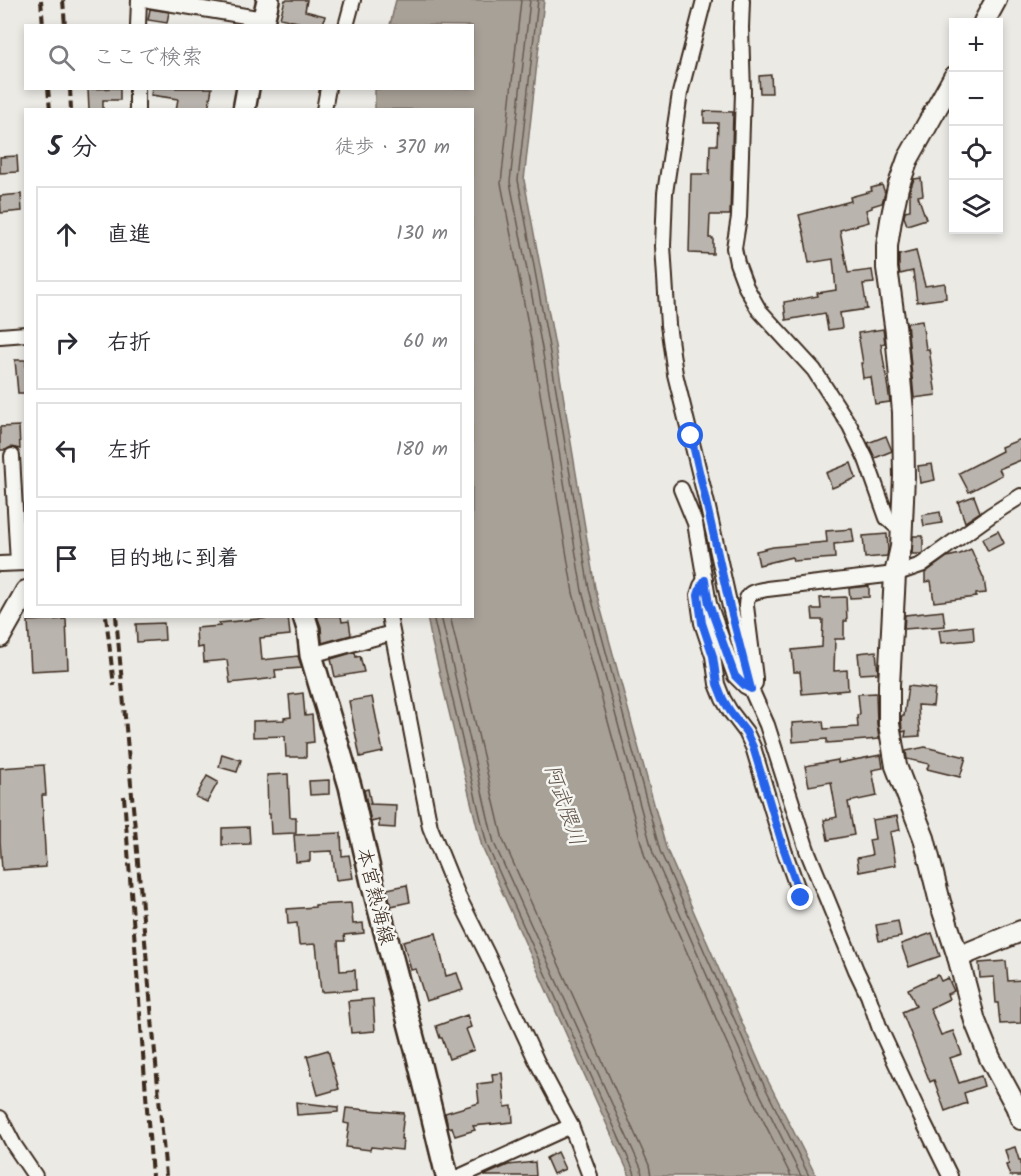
<!DOCTYPE html>
<html lang="ja">
<meta charset="utf-8">
<style>
body{margin:0;font-family:Kalam,"Klee One",sans-serif;background:#f7f7f7;color:#2b2b33}
.controls{position:absolute;right:18px;top:18px;display:grid;overflow:hidden;border-radius:0px;box-shadow:0 3px 9px #0003}
.controls button{width:54px;height:54px;display:grid;place-items:center;padding:0;border:0;border-bottom:2px solid #e1e1e2;background:#fff;color:#2b2b33;font:30px sans-serif}
.stop{position:absolute;width:18px;height:18px;margin:-14px;border:4px solid #2563eb;border-radius:50%;background:#fff}
.stop.end{background:#2563eb;border-color:#fff;box-shadow:0 2px 6px #0008}
.list{margin:0;padding:0;list-style:none}
h2{display:flex;justify-content:space-between;align-items:center;height:78px;margin:0;padding:0 24px;font-size:26px}
h2 small{font-size:20px;font-weight:400;color:#7c7c81}
.list li{display:grid;grid-template-columns:39px 1fr auto;gap:18px;align-items:center;box-sizing:border-box;height:96px;margin:0 12px 12px;padding:0 12px;border:2px solid #e1e1e2;border-radius:0px}
.list b{display:block;font-size:22px;white-space:nowrap}
.list em{font-size:20px;font-style:normal;color:#7c7c81}
.icon{flex:none;width:33px;height:33px;fill:none;stroke:currentColor;stroke-width:2;stroke-linecap:round;stroke-linejoin:round}
.map{position:relative;flex:none;width:1021px;height:1176px;overflow:hidden}
.search{position:absolute;background:#fff;box-shadow:0 3px 9px #0003;left:24px;top:24px;width:450px;height:66px;display:flex;align-items:center;gap:15px;box-sizing:border-box;padding:0 21px;border-radius:0px;color:#7c7c81;font-size:22px}
.panel{position:absolute;background:#fff;box-shadow:0 3px 9px #0003;left:24px;top:108px;width:450px;height:510px;border-radius:0px}
.map>svg:first-child{display:block}
.water{fill:#a8a198;stroke:#7c7167;stroke-width:1.5}
.lines{fill:none;stroke-linecap:round;stroke-linejoin:round}
.shore{stroke:#675a4f;stroke-width:1.5}
.building{fill:#bab4ae;stroke:#3b2a1e;stroke-width:1.5}
.street-casing{stroke:#3b2a1e;stroke-width:18}
.secondary-casing{stroke:#3b2a1e;stroke-width:24}
.primary-casing{stroke:#3b2a1e;stroke-width:26}
.street{stroke:#f6f6f2;stroke-width:14}
.secondary{stroke:#f6f6f2;stroke-width:20}
.primary{stroke:#f6f6f2;stroke-width:21}
.rail{stroke:#3b2a1e;stroke-width:4;stroke-dasharray:9 4.5;stroke-linecap:butt}
.route{stroke:#2563eb;stroke-width:8}
.labels{text-anchor:middle;stroke-width:5;stroke-linejoin:round;paint-order:stroke}
.street-label{font-size:20px;fill:#3b2a1e;stroke:#f6f6f2}
.water-label{font-size:21px;font-style:italic;fill:#615449;stroke:#f6f6f2}
</style>
<div class="map">
<svg width="1021" height="1176" viewBox="0 0 1021 1176">
<rect width="100%" height="100%" fill="#ebeae5"/>
<filter id="ink" filterUnits="userSpaceOnUse"><feTurbulence type="fractalNoise" baseFrequency=".0167" numOctaves="2"/><feDisplacementMap in="SourceGraphic" scale="12" xChannelSelector="R" yChannelSelector="G"/><feConvolveMatrix kernelMatrix="1 2 1 2 8 2 1 2 1" color-interpolation-filters="sRGB"/></filter>
<g filter="url(#ink)">
<!-- water -->
<path class="water" d="M396 0H544L524 180 555 346 595 588 666 848 764 1073 816 1176H630L482 847 432 642 427 617 472 616V110L375 109V89L472 88V26L390 25Z"/>
<g class="lines">
<!-- shore -->
<g class="shore">
<path d="M521 0 501 183 533 350 573 593 645 857 744 1082 791 1176"/>
<path d="M530 0 510 182 542 348 582 591 653 853 752 1078 801 1176"/>
<path d="M538 0 518 180 549 347 589 589 660 851 759 1075 809 1176"/>
<path d="M433 616 487 845 634 1171 635 1176"/>
<path d="M441 616 494 843 641 1168 642 1176"/>
<path d="M450 616 503 840 649 1165 651 1176"/>
</g>
</g>
<!-- building -->
<g class="building">
<path d="M285 0H307L305 11 325 16 323 26H301L302 23 280 18Z"/>
<path d="M150 9 169 12 167 23 148 20Z"/>
<path d="M771 75 772 93H760L759 76Z"/>
<path d="M120 88V100H103V110H89L88 89Z"/>
<path d="M152 88H212L208 110H176L178 99 151 95Z"/>
<path d="M704 111 733 112 730 215H710L709 238H713V254L689 253 691 174H709L710 145H717L718 123H704Z"/>
<path d="M17 156 18 172 0 173V157Z"/>
<path d="M921 178 923 195 918 196 926 219 907 225 904 217 905 211 910 210V190L914 179Z"/>
<path d="M882 185 885 193 882 203 872 206V208L866 210 869 222 840 230 848 273 872 270 874 283 863 284 867 309 840 313 842 328 828 330 825 313 786 320 784 302 818 296 817 293 836 290 833 259 809 263 804 234 799 215 851 201 850 197 872 191 871 188Z"/>
<path d="M21 194 22 211 1 213 0 196Z"/>
<path d="M916 251 925 286 945 283 946 298 917 302 913 271 900 274 899 267V255Z"/>
<path d="M922 321 926 349H929L936 395 914 398 907 323Z"/>
<path d="M883 329 885 343 881 344 890 402 875 404 871 377 863 378 861 363H863L858 333Z"/>
<path d="M15 360H26V393H18Z"/>
<path d="M19 426 20 449 11 447 6 450H0V427Z"/>
<path d="M886 436 892 451 875 458 868 443Z"/>
<path d="M1021 439V460L999 469 1002 475 969 492 959 473 1002 451 1001 447Z"/>
<path d="M851 463 856 478 832 488 826 473Z"/>
<path d="M932 464 935 480 920 483 918 466Z"/>
<path d="M974 496 980 512 965 522 958 502Z"/>
<path d="M940 512 942 523 924 526 922 515Z"/>
<path d="M852 529 854 542 834 544 835 558 793 561 792 557 759 565 756 551 773 547 827 542 826 531Z"/>
<path d="M998 531 1004 543 988 551 982 539Z"/>
<path d="M887 534 888 550 887 556 865 558 863 536Z"/>
<path d="M913 536H923V552L921 554H912Z"/>
<path d="M971 549 984 579 986 593 976 594V597L934 602 931 581 925 582V573L947 557 960 554Z"/>
<path d="M869 586V597L850 598 849 588Z"/>
<path d="M846 597 847 621H844V639H835L834 671 847 670 848 690 802 694 800 672H794L792 650 822 647 823 620H813L812 609H821L820 598Z"/>
<path d="M943 611 945 626 904 629 905 615Z"/>
<path d="M288 616 290 635 260 638 262 660 298 656 302 668 275 670 276 678 230 683 227 660 204 662 203 647 197 648 196 628 220 626 219 623Z"/>
<path d="M317 616H341L342 622 349 621 351 635 322 643 321 627Z"/>
<path d="M66 619 68 669 31 671 28 621Z"/>
<path d="M164 623 165 640 137 642 136 624Z"/>
<path d="M973 626 974 640 941 643 939 630Z"/>
<path d="M876 651 878 673 860 674 858 653Z"/>
<path d="M355 652 356 657 360 656 364 672 335 677 331 659Z"/>
<path d="M908 686 935 689 933 706 918 705 920 736 905 737 906 731 902 732 901 716H904Z"/>
<path d="M303 693 305 716 312 715 314 742 306 743V757H286L285 736 253 737V721L284 720V718L291 717 289 695Z"/>
<path d="M876 693 877 724 879 739 827 743V739L793 742 792 723 823 721 824 729 858 727 857 715 860 714 858 694Z"/>
<path d="M372 697 383 752 360 757 349 701Z"/>
<path d="M925 747 966 757 960 777 927 769 929 764 907 759 906 751Z"/>
<path d="M222 754 241 760 237 772 219 767Z"/>
<path d="M881 755 883 768 872 770 877 796 848 802 854 835 828 840 824 820 837 817 831 782 809 786 805 766 838 760V763Z"/>
<path d="M44 765 46 795H42L46 867 2 870 0 841V768Z"/>
<path d="M288 774 290 817H296V833L271 834 270 814H268L267 775Z"/>
<path d="M207 776 218 782 207 802 196 797Z"/>
<path d="M329 780V794L310 795 309 781Z"/>
<path d="M368 789 371 804H369L396 805 395 828 379 827V820L371 822 364 790Z"/>
<path d="M897 816 900 830 890 832 896 865 859 872 857 858 872 855 869 840 875 839 872 820Z"/>
<path d="M249 827 250 844 222 845V828Z"/>
<path d="M341 833 342 856 349 855 353 878 336 880 332 851 310 852V861L296 862 294 835Z"/>
<path d="M407 885 410 902 391 906 387 889Z"/>
<path d="M351 903 353 924 363 923 364 933 344 935 345 941H338L340 971 355 970 356 990 321 992 316 944 299 945 297 923 288 924 287 909 315 907V905Z"/>
<path d="M898 921 901 937 879 941 876 925Z"/>
<path d="M436 933 446 976 457 973 463 990 426 1001 416 969 411 970 403 941Z"/>
<path d="M932 933 940 956 909 967 901 944Z"/>
<path d="M1006 961 1008 981 1021 980V1023L1000 1024 998 1003H996L994 977 980 978 979 963Z"/>
<path d="M938 975 941 981 948 978 954 991 947 994 949 999 930 1008 941 1035 953 1031 962 1054 950 1058 959 1083 981 1076 984 1086 964 1093 967 1103 945 1111 934 1080 930 1082 902 1012 916 1006 908 989Z"/>
<path d="M373 999 375 1031 351 1033 348 1001Z"/>
<path d="M467 1015 471 1027 466 1029 474 1050 449 1059 442 1038H440L436 1026Z"/>
<path d="M328 1050 339 1089 318 1095 307 1056Z"/>
<path d="M502 1073 505 1107 512 1106 513 1122 473 1126 475 1130 455 1136 452 1127 448 1128 445 1113 479 1103 477 1084 493 1082 492 1074Z"/>
<path d="M296 1102 338 1107V1112L297 1115Z"/>
<path d="M346 1108 404 1113 401 1139H403L402 1150 371 1147 370 1150 346 1147 349 1124 344 1123Z"/>
<path d="M1015 1147 1019 1160H1021V1176H1010L1006 1165 1009 1164 1005 1150Z"/>
<path d="M557 1152 565 1169 553 1174 546 1158Z"/>
<path d="M535 1162 536 1176H483L508 1165Z"/>
</g>
<g class="lines">
<defs>
<g id="street">
<path d="M149 0 264 19"/>
<path d="M704 0 680 93 665 193 663 246 668 325 675 374 708 508 730 607 751 689 767 725 807 850 856 970 868 995 880 1029 918 1111 950 1176"/>
<path d="M742 0 741 28 743 92 739 217 734 248 737 263 746 287 759 310 814 370 850 426 866 459 887 518 897 527 902 526"/>
<path d="M138 26 139 0"/>
<path d="M346 26 353 0"/>
<path d="M137 110V88"/>
<path d="M324 110 328 88"/>
<path d="M0 336 26 334"/>
<path d="M12 456 18 563"/>
<path d="M681 489 695 523 709 604 735 676 745 686 751 689 755 683V678L746 606C746 591 754 592 767 589L895 574 921 565 991 515 1021 496"/>
<path d="M0 564 25 563"/>
<path d="M705 580 701 586 698 595 702 623 713 656 717 684 723 699 730 711 746 732 753 747 784 850 801 898"/>
<path d="M389 616 430 827 458 896 487 954 537 1062 571 1126 590 1176"/>
<path d="M311 655 392 633"/>
<path d="M0 1118 14 1145 35 1176"/>
<path d="M461 1176 571 1126"/>
</g>
<g id="secondary">
<path d="M984 22 996 0"/>
<path d="M954 77 908 159 898 187 891 220 887 246V268L896 333 903 412 904 476 901 547 895 574 894 593 889 685V724L896 766 924 838 940 902 958 957 975 1021 990 1058 1016 1106 1021 1119"/>
<path d="M0 637 26 591"/>
<path d="M958 957 1021 931"/>
</g>
<g id="primary">
<path d="M262 26 268 0"/>
<path d="M244 110 248 88"/>
<path d="M304 616 308 629 311 655 350 786 372 882 418 1057 447 1176"/>
</g>
</defs>
<!-- street casing -->
<use href="#street" class="street-casing"/>
<!-- secondary casing -->
<use href="#secondary" class="secondary-casing"/>
<!-- primary casing -->
<use href="#primary" class="primary-casing"/>
<!-- street -->
<use href="#street" class="street"/>
<!-- secondary -->
<use href="#secondary" class="secondary"/>
<!-- primary -->
<use href="#primary" class="primary"/>
<!-- rail -->
<g class="rail">
<path d="M41 0 43 26"/>
<path d="M63 0 65 26"/>
<path d="M48 88 50 110"/>
<path d="M70 88 71 110"/>
<path d="M106 616 114 686"/>
<path d="M116 616 166 1176"/>
<path d="M124 796 152 1176"/>
</g>
</g>
</g>
<g class="lines" filter="url(#ink)">
<!-- route -->
<path class="route" d="M691 436 730 607 751 689 745 686 735 676 709 604 705 580 701 586 698 595 702 623 713 656 717 684 723 699 730 711 746 732 753 747 784 850 801 898"/>
</g>
<g class="labels">
<!-- street labels -->
<g class="street-label">
<text transform="translate(376 896) rotate(76)" y="7">本宮熱海線</text>
</g>
<!-- water labels -->
<g class="water-label">
<text transform="translate(565 805) rotate(71)" y="7">阿武隈川</text>
</g>
</g>
</svg>
<div class="controls">
<button>+</button>
<button>−</button>
<button><svg class="icon" aria-label="locate" viewBox="0 0 24 24"><circle cx="12" cy="12" r="6"/><path d="M12 2v4M12 18v4M2 12h4M18 12h4"/></svg></button>
<button><svg class="icon" aria-label="layers" viewBox="0 0 24 24"><path d="M12 4l9 5-9 5-9-5zM3 14l9 5 9-5"/></svg></button>
</div>
<div class="stop" style="left:691px;top:436px"></div>
<div class="stop end" style="left:801px;top:898px"></div>
<div class="search"><svg class="icon" aria-label="search" viewBox="0 0 24 24"><circle cx="10" cy="10" r="6"/><path d="M15 15l6 6"/></svg>ここで検索</div>
<section class="panel">
<h2>5 分<small>徒歩 · 370 m</small></h2>
<ul class="list">
<li><svg class="icon" aria-label="ahead" viewBox="0 0 24 24"><path d="M12 20V5M6 11l6-6 6 6"/></svg><div><b>直進</b></div><em>130 m</em></li>
<li><svg class="icon" aria-label="right" viewBox="0 0 24 24"><path d="M7 20v-9h11M14 6l5 5-5 5"/></svg><div><b>右折</b></div><em>60 m</em></li>
<li><svg class="icon" aria-label="left" viewBox="0 0 24 24"><path d="M17 20v-9H6M10 6l-5 5 5 5"/></svg><div><b>左折</b></div><em>180 m</em></li>
<li><svg class="icon" aria-label="arrive" viewBox="0 0 24 24"><path d="M6 21V4h12l-3 4 3 4H6"/></svg><div><b>目的地に到着</b></div></li>
</ul>
</section>
</div>
